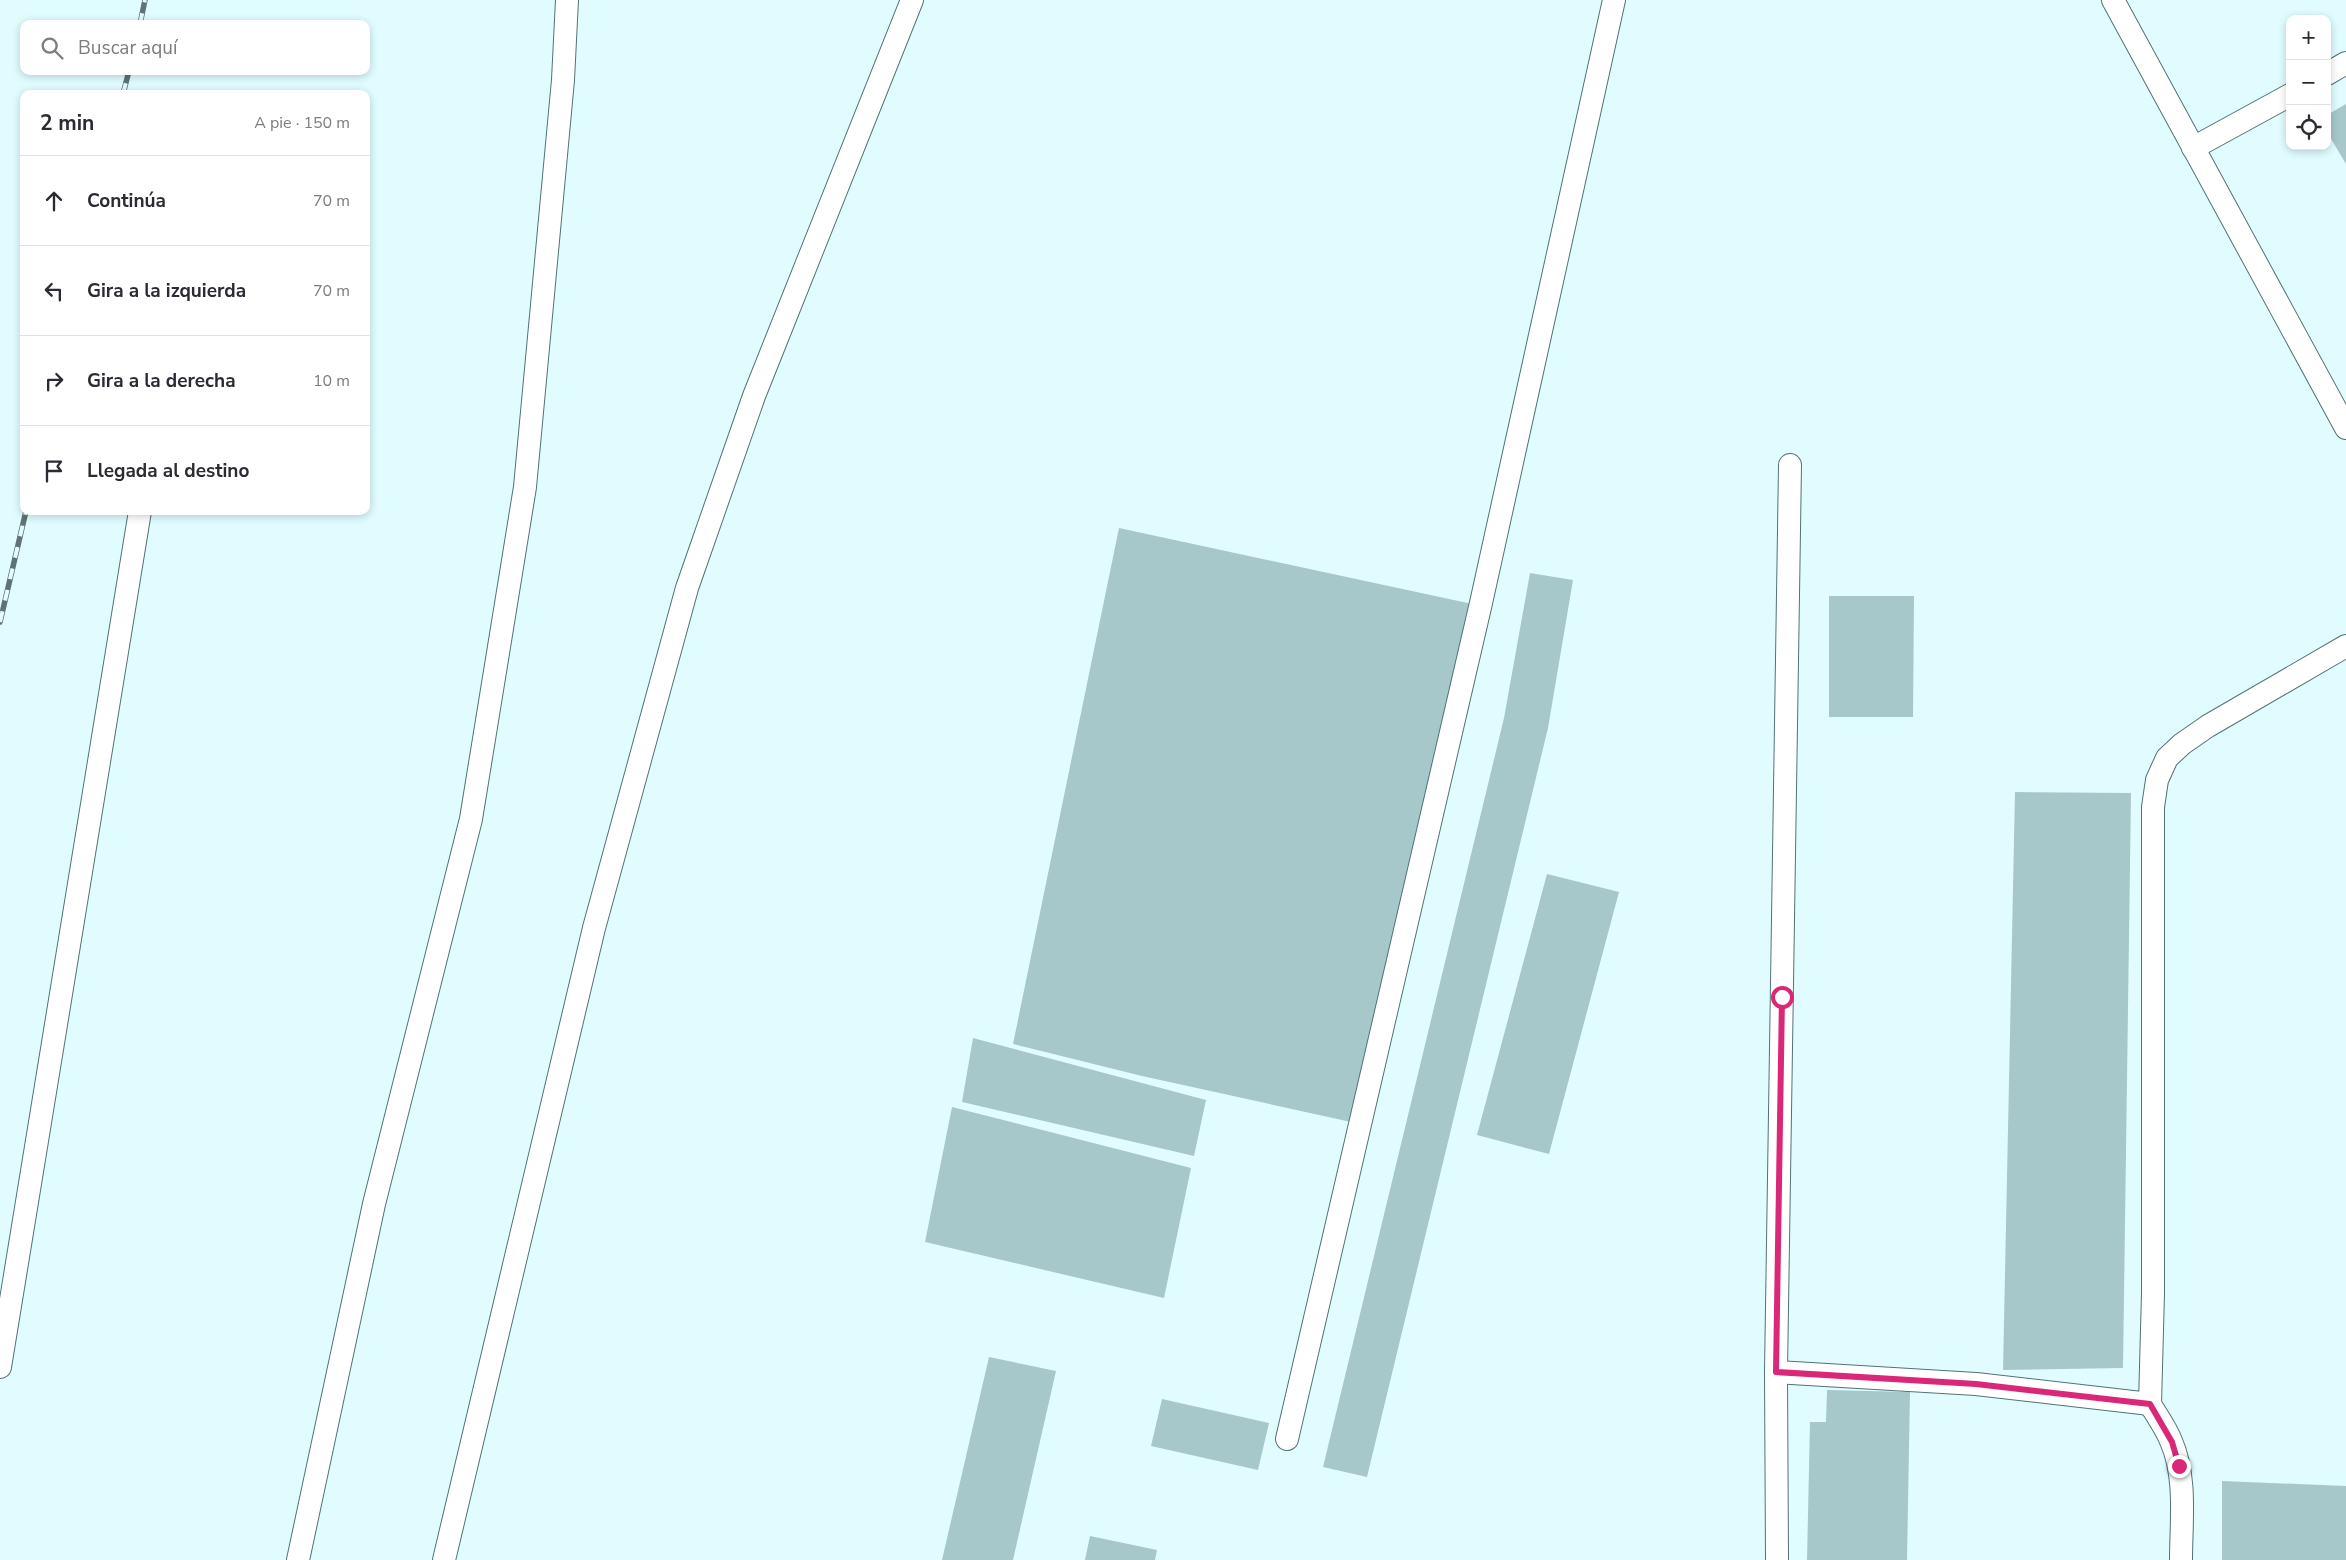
<!DOCTYPE html>
<html lang="es">
<meta charset="utf-8">
<style>
body{margin:0;font-family:"Nunito Sans",sans-serif;background:#f7f7f7;color:#2b2b33}
.controls{position:absolute;right:15px;top:15px;display:grid;overflow:hidden;border-radius:10px;box-shadow:0 2px 8px #0003}
.controls button{width:45px;height:45px;display:grid;place-items:center;padding:0;border:0;border-bottom:1px solid #e1e1e2;background:#fff;color:#2b2b33;font:25px sans-serif}
.stop{position:absolute;width:15px;height:15px;margin:-11px;border:4px solid #db2777;border-radius:50%;background:#fff}
.stop.end{background:#db2777;border-color:#fff;box-shadow:0 1px 5px #0008}
.list{margin:0;padding:0;list-style:none}
h2{display:flex;justify-content:space-between;align-items:center;height:65px;margin:0;padding:0 20px;font-size:21px}
h2 small{font-size:16px;font-weight:400;color:#7c7c81}
.list li{display:grid;grid-template-columns:32px 1fr auto;gap:15px;align-items:center;box-sizing:border-box;height:90px;padding:0 20px;border-top:1px solid #e1e1e2}
.list b{display:block;font-size:19px;white-space:nowrap}
.list em{font-size:16px;font-style:normal;color:#7c7c81}
.icon{flex:none;width:28px;height:28px;fill:none;stroke:currentColor;stroke-width:2;stroke-linecap:round;stroke-linejoin:round}
.map{position:relative;flex:none;width:2346px;height:1560px;overflow:hidden}
.search{position:absolute;background:#fff;box-shadow:0 2px 8px #0003;left:20px;top:20px;width:350px;height:55px;display:flex;align-items:center;gap:12px;box-sizing:border-box;padding:0 18px;border-radius:10px;color:#7c7c81;font-size:19px}
.panel{position:absolute;background:#fff;box-shadow:0 2px 8px #0003;left:20px;top:90px;width:350px;height:425px;border-radius:10px}
.map>svg:first-child{display:block}
.building{fill:#a6c8cb}
.lines{fill:none;stroke-linecap:round;stroke-linejoin:round}
.lane-casing{stroke:#527274;stroke-width:24}
.lane{stroke:#fff;stroke-width:22}
.rail-casing{stroke:#607274;stroke-width:5.5}
.rail{stroke:#e0fcff;stroke-width:4;stroke-dasharray:11;stroke-linecap:butt}
.route{stroke:#db2777;stroke-width:6}
</style>
<div class="map">
<svg width="2346" height="1560" viewBox="0 0 2346 1560">
<rect width="100%" height="100%" fill="#e0fcff"/>
<!-- building -->
<g class="building">
<path d="M2346 104V164L2327 132V115Z"/>
<path d="M1119 528 1477 605 1351 1122 1142 1076 1013 1044Z"/>
<path d="M1530 573 1573 580 1548 728 1367 1477 1323 1467 1504 718Z"/>
<path d="M1829 596H1914L1913 717H1829Z"/>
<path d="M2015 792 2131 793 2123 1368 2003 1370Z"/>
<path d="M1547 874 1619 892 1549 1154 1477 1135Z"/>
<path d="M973 1038 1206 1100 1194 1156 962 1102Z"/>
<path d="M952 1107 1191 1168 1164 1298 925 1242Z"/>
<path d="M989 1357 1056 1371 1013 1560H942Z"/>
<path d="M1827 1390 1910 1392 1907 1560H1807L1810 1422H1826Z"/>
<path d="M1162 1399 1269 1423 1258 1470 1151 1446Z"/>
<path d="M2222 1481 2346 1486V1560H2222Z"/>
<path d="M1090 1536 1157 1550 1155 1560H1085Z"/>
</g>
<g class="lines">
<defs>
<g id="lane">
<path d="M2113 0 2346 428"/>
<path d="M2327 74 2346 63"/>
<path d="M2193 148 2290 95"/>
<path d="M0 1367 140 511"/>
<path d="M1776 1372 1976 1384 2150 1404 2153 1293V807L2157 780 2167 758 2182 744 2208 726 2346 646"/>
<path d="M2150 1404C2157 1416 2166 1428 2171 1441 2187 1477 2181 1522 2181 1560"/>
<path d="M1287 1439 1481 603 1614 0"/>
<path d="M298 1560 374 1204 471 819 525 487 563 80 567 0"/>
<path d="M444 1560 594 928 687 588 754 396 912 0"/>
<path d="M1777 1560 1776 1372 1790 465"/>
</g>
</defs>
<!-- lane casing -->
<use href="#lane" class="lane-casing"/>
<!-- lane -->
<use href="#lane" class="lane"/>
<defs>
<g id="rail">
<path d="M140 24 145 0"/>
<path d="M123 94 129 71"/>
<path d="M0 622 26 511"/>
</g>
</defs>
<!-- rail casing -->
<use href="#rail" class="rail-casing"/>
<!-- rail -->
<use href="#rail" class="rail"/>
</g>
<g class="lines">
<!-- route -->
<path class="route" d="M1782 997 1776 1372 1976 1384 2150 1404 2172 1442 2179 1466"/>
</g>
</svg>
<div class="controls">
<button>+</button>
<button>−</button>
<button><svg class="icon" aria-label="locate" viewBox="0 0 24 24"><circle cx="12" cy="12" r="6"/><path d="M12 2v4M12 18v4M2 12h4M18 12h4"/></svg></button>
</div>
<div class="stop" style="left:1782px;top:997px"></div>
<div class="stop end" style="left:2179px;top:1466px"></div>
<div class="search"><svg class="icon" aria-label="search" viewBox="0 0 24 24"><circle cx="10" cy="10" r="6"/><path d="M15 15l6 6"/></svg>Buscar aquí</div>
<section class="panel">
<h2>2 min<small>A pie · 150 m</small></h2>
<ul class="list">
<li><svg class="icon" aria-label="ahead" viewBox="0 0 24 24"><path d="M12 20V5M6 11l6-6 6 6"/></svg><div><b>Continúa</b></div><em>70 m</em></li>
<li><svg class="icon" aria-label="left" viewBox="0 0 24 24"><path d="M17 20v-9H6M10 6l-5 5 5 5"/></svg><div><b>Gira a la izquierda</b></div><em>70 m</em></li>
<li><svg class="icon" aria-label="right" viewBox="0 0 24 24"><path d="M7 20v-9h11M14 6l5 5-5 5"/></svg><div><b>Gira a la derecha</b></div><em>10 m</em></li>
<li><svg class="icon" aria-label="arrive" viewBox="0 0 24 24"><path d="M6 21V4h12l-3 4 3 4H6"/></svg><div><b>Llegada al destino</b></div></li>
</ul>
</section>
</div>
